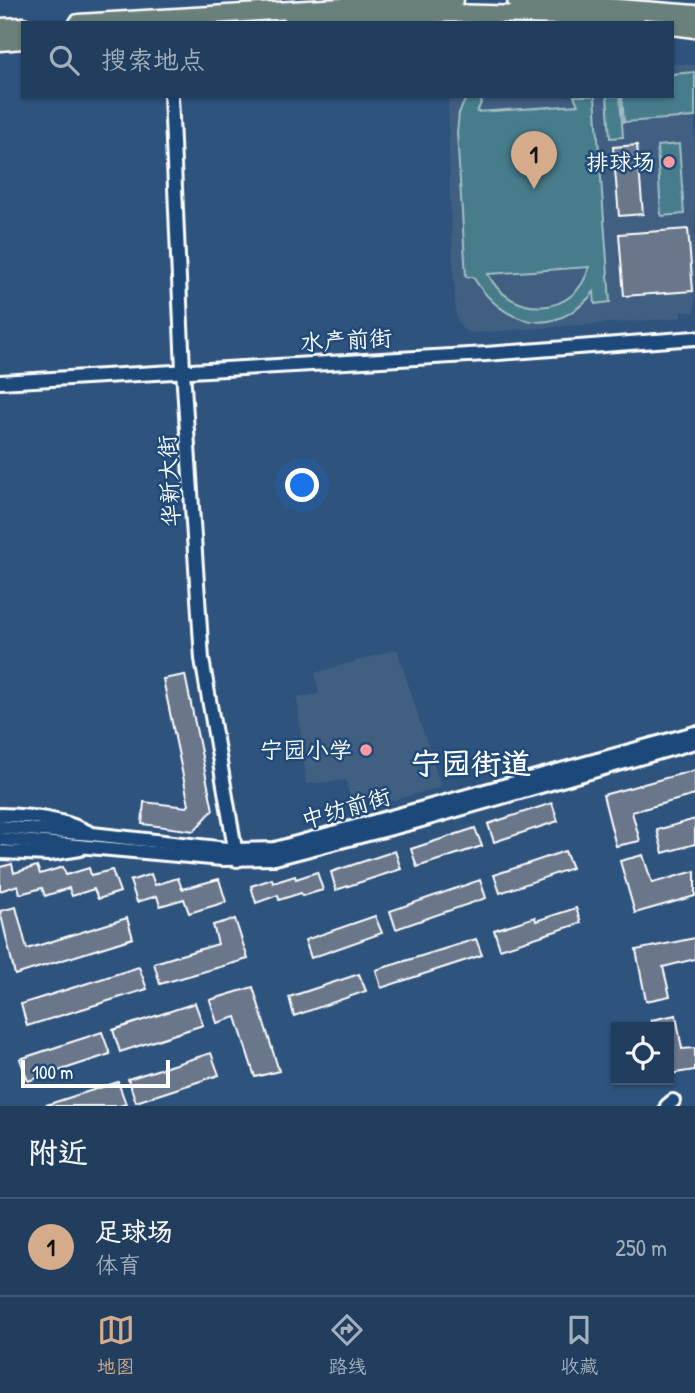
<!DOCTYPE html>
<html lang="zh">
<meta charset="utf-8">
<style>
body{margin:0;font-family:"Patrick Hand","LXGW WenKai TC",sans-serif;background:#2a4564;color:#f1f3f6}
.controls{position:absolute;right:21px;bottom:21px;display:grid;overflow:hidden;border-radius:0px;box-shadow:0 2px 5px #0004}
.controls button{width:63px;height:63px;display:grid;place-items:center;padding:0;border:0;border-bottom:2px solid #3f5773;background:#223e5e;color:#f1f3f6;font:35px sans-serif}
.scale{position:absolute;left:21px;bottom:18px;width:149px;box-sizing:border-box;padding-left:7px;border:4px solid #fff;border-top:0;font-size:19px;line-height:24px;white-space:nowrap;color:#fff;-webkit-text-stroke:5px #1f4a7a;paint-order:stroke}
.you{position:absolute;left:303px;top:486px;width:24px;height:24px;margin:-18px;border:5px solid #fff;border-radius:50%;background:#1a73e8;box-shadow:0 0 0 10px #1a73e833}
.badge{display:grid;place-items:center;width:46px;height:46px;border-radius:50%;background:#d6ab8b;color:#111;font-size:23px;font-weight:700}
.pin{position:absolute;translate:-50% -58px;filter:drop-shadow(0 2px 4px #0008)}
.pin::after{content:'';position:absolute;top:37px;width:24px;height:21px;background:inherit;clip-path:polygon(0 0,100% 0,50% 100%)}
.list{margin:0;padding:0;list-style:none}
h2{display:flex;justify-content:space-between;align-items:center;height:91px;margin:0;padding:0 28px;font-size:30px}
h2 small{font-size:23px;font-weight:400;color:#a2aebc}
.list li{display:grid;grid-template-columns:46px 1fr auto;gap:21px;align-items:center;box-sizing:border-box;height:98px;padding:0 28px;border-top:2px solid #3f5773}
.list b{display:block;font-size:26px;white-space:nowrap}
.list p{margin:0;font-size:23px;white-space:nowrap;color:#a2aebc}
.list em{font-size:23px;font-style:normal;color:#a2aebc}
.icon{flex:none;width:38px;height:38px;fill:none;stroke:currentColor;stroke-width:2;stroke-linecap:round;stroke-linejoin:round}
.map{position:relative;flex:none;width:695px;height:1106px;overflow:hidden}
.search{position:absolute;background:#223e5e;box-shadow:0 2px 5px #0004;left:21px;right:21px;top:21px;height:77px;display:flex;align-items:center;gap:18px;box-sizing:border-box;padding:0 24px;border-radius:0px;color:#a2aebc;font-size:26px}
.sheet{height:189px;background:#223e5e}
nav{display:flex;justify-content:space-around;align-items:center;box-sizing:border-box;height:98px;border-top:2px solid #3f5773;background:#223e5e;font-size:19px;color:#a2aebc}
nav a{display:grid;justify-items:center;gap:4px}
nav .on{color:#d6ab8b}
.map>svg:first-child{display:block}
.built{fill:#405e81}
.green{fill:#477d8b;stroke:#a3bec5;stroke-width:2;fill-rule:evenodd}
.building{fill:#6b768a;stroke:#fff;stroke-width:2}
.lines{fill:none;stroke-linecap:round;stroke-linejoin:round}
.minor-casing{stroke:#fff;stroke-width:18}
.major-casing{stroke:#fff;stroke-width:21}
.minor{stroke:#1f4a7a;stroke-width:12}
.major{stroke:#6a807d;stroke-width:16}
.poi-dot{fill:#ff9aa2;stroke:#1f4a7a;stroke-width:2.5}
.labels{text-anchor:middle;stroke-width:5;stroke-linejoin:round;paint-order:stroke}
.poi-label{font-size:23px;fill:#fff;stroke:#1f4a7a;text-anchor:end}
.street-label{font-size:23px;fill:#fff;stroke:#1f4a7a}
.district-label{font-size:30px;font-weight:bold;fill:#fff;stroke:#1f4a7a}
</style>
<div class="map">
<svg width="695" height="1106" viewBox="0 0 695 1106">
<rect width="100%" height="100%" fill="#2e537d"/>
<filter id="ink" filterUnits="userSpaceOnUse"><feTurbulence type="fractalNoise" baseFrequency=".0143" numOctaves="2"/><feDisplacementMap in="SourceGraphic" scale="14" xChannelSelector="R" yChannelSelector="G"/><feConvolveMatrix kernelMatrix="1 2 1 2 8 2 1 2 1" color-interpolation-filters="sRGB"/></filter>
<g filter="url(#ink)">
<!-- built -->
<g class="built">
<path d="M672 63 695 65V312H681V318L472 333 462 329 456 317 450 207 448 96H672Z"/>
<path d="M397 649 441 787 370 807 366 796 350 799 346 780 306 784 297 697 319 694 315 673Z"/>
</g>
<!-- green -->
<g class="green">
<path d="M695 72V117L624 122 622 96H672V74Z"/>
<path d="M467 96H484L477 112 578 105 574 96H595L610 302 595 304 594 292C554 340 503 326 473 277H466L457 133 459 113ZM589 267C576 318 510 319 488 274Z"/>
<path d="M607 96H620L623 137 610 138Z"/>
<path d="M679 144 684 214 661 216 657 146Z"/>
</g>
<!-- building -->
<g class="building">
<path d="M637 145 643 214 619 216 613 147Z"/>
<path d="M688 229 693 291 624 296 619 234Z"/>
<path d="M185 675 213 810 194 831 142 824 144 802 187 807 189 805 163 679Z"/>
<path d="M695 770V795L632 812 640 841 616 846 603 795Z"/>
<path d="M552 803 558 821 494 842 488 824Z"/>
<path d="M695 819V844L663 853 657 830Z"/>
<path d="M475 828 482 846 417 867 411 849Z"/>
<path d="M395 851 401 869 336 890 331 872Z"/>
<path d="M565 851 572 868 500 893 494 875Z"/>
<path d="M643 855 652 883 695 871V896L635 913 620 861Z"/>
<path d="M12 864 14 873 37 866 40 874 63 867 66 875 89 868 91 875 112 870 120 892 98 899 94 889 72 896 69 888 45 896 42 888 20 894 18 885 0 891V867Z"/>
<path d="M317 872 323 890 302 896 301 893 279 900 278 895 256 903 251 886 272 879 273 883 295 876 296 879Z"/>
<path d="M151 874 155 885 178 878 182 889 219 879 226 902 189 913 184 899 160 906 157 896 137 902 130 881Z"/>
<path d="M480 880 486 898 396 929 390 911Z"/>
<path d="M16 907 27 949 127 918 133 938 15 975 0 911Z"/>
<path d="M576 908 581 923 500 949 494 930 535 917 536 921Z"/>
<path d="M375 916 382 933 311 958 305 940Z"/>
<path d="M235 919 248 959 160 984 154 963 218 944 213 925Z"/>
<path d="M695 938V959L663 967 670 996 646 1001 636 950Z"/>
<path d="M476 939 482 955 381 988 376 970Z"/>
<path d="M139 967 147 989 27 1026 21 1004Z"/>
<path d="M359 974 366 991 294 1016 289 997Z"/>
<path d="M253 987 279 1071 255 1077 236 1017 217 1023 210 1000Z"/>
<path d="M195 1003 203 1025 120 1052 113 1030Z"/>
<path d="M676 1015 682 1049 695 1048V1070L669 1074V1027H653L651 1020Z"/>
<path d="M102 1032 110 1054 28 1081 20 1059Z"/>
<path d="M211 1053 219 1075 136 1102 128 1079Z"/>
<path d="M118 1082 126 1104 119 1106H43Z"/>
</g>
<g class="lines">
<defs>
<g id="minor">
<path d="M171 96 183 370 202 659 237 860"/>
<path d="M0 382 486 354 695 338"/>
<path d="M0 815C31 816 60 818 88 832"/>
<path d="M0 827 92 834 236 850 275 849 695 733"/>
<path d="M0 839 222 859 275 858 411 823 695 742"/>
<path d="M0 852 49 854 80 849"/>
<path d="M667 1106 673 1101"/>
</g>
<g id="major">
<path d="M516 0 695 14"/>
<path d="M78 23 455 0"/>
<path d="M292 23 447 13 564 16 637 23"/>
<path d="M672 26 695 29"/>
<path d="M0 27 23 26"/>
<path d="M0 42 23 40"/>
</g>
</defs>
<!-- minor casing -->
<use href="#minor" class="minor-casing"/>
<!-- major casing -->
<use href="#major" class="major-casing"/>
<!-- minor -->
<use href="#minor" class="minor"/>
<!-- major -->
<use href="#major" class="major"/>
</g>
</g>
<!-- markers -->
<g class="poi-dot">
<circle cx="669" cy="162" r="7"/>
<circle cx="366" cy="750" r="7"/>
</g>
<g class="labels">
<!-- poi labels -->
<g class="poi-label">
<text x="655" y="170">排球场</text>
<text x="352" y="758">宁园小学</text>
</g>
<!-- street labels -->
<g class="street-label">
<text transform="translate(346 340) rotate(-3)" y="8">水产前街</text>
<text transform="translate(169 481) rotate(-93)" y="8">华新大街</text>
<text transform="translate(346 808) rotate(-16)" y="8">中纺前街</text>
</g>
<!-- district labels -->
<g class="district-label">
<text x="471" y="774">宁园街道</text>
</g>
</g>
</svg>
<div class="controls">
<button><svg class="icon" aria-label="locate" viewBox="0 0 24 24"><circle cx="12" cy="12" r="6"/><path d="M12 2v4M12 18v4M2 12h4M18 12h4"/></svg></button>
</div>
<div class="scale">100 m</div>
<div class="you"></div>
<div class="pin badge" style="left:534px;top:189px">1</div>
<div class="search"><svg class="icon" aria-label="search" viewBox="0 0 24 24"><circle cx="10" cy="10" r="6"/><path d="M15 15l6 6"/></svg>搜索地点</div>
</div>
<section class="sheet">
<h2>附近<small></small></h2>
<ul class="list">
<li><span class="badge">1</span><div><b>足球场</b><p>体育</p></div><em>250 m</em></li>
</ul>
</section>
<nav>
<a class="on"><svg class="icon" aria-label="map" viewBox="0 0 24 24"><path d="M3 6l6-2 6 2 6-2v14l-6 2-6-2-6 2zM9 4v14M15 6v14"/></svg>地图</a>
<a><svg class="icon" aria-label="directions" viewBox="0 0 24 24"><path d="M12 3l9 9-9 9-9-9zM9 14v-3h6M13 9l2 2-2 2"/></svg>路线</a>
<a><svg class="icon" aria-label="saved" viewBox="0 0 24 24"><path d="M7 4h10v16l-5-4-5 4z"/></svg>收藏</a>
</nav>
